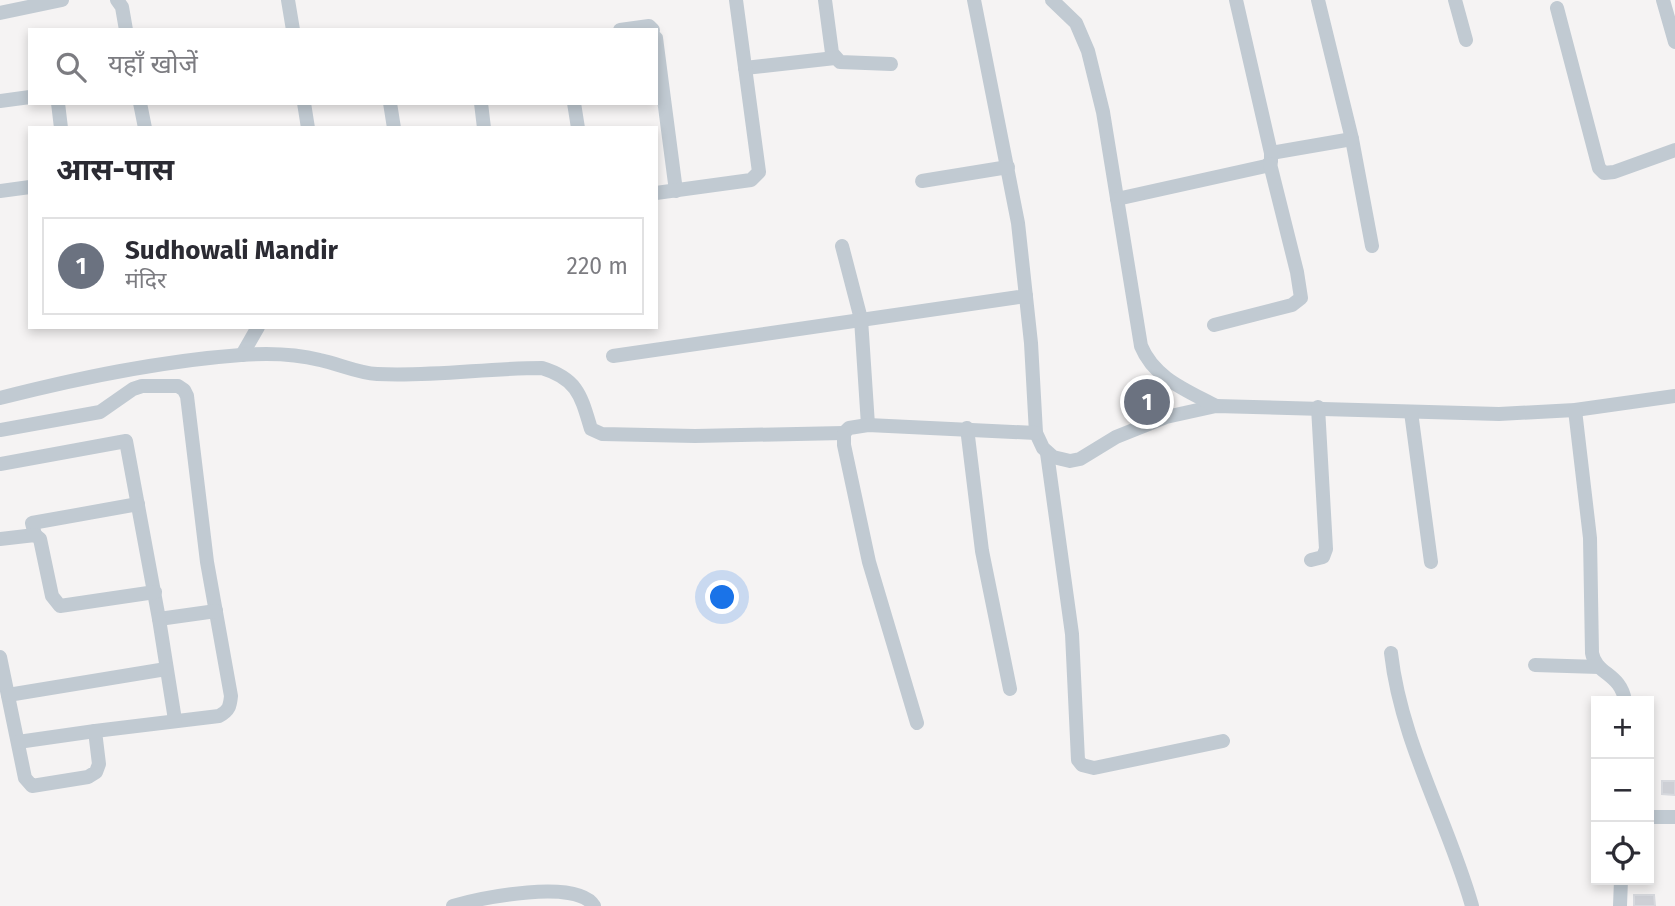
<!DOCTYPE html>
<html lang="hi">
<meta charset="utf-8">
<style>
body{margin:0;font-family:"Fira Sans","Noto Sans Devanagari",sans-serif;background:#f7f7f7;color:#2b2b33}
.controls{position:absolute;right:21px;bottom:21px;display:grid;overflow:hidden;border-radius:0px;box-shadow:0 4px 10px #0003}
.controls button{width:63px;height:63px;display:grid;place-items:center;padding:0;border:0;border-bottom:2px solid #e1e1e2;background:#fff;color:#2b2b33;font:35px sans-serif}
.you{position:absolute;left:723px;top:598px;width:24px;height:24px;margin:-18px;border:5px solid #fff;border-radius:50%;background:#1a73e8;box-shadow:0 0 0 10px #1a73e833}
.badge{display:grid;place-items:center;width:46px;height:46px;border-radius:50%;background:#db2777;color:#fff;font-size:23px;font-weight:700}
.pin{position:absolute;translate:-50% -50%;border:4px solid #fff;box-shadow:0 2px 7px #0006}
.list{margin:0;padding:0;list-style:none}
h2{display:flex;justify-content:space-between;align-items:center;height:91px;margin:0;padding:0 28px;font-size:30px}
h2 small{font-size:23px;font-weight:400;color:#7c7c81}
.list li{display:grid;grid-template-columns:46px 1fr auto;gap:21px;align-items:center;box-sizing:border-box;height:98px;margin:0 14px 14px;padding:0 14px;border:2px solid #e1e1e2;border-radius:0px}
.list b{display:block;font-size:26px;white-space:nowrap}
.list p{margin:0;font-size:23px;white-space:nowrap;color:#7c7c81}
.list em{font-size:23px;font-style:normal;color:#7c7c81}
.icon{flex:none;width:38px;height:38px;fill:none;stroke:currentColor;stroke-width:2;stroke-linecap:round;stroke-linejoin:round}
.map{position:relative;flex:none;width:1675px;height:906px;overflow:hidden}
.search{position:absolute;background:#fff;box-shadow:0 4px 10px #0003;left:28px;top:28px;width:630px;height:77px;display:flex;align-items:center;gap:18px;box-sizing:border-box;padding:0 24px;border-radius:0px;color:#7c7c81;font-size:26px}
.panel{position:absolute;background:#fff;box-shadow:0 4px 10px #0003;left:28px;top:126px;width:630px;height:203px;border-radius:0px}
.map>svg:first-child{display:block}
.building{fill:#cdcfd5;stroke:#d7d9de;stroke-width:2}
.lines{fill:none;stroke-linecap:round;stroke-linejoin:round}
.minor{stroke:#c1cad2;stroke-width:14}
</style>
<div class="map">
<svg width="1675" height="906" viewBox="0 0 1675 906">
<rect width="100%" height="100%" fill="#f5f3f3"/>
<!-- building -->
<g class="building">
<path d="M1662 781H1675V795L1662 794Z"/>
<path d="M1634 895H1654L1655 906H1634Z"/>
</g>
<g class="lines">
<!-- minor -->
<g class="minor">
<path d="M117 0 122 7 126 30"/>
<path d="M288 0 293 30"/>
<path d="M825 0 832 53 840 62 891 64"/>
<path d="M974 0 1018 223 1031 343 1036 433 1043 448 1053 457 1070 461 1080 459 1116 437 1166 417 1216 406 1499 414 1575 410 1675 396"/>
<path d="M1052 0 1076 23 1088 51 1103 112 1141 346C1154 378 1186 390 1216 406"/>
<path d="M1318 0 1352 139 1372 246"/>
<path d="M1455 0 1466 40"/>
<path d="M1663 0 1675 42"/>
<path d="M1557 8 1599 168 1604 173 1614 172 1675 150"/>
<path d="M0 13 62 0"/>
<path d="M620 30 649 26 653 30"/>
<path d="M656 38 676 191"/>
<path d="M745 68 835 58"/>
<path d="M0 101 30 97"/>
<path d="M58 103 61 128"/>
<path d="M140 103 145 128"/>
<path d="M304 103 308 128"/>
<path d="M390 103 394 128"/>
<path d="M481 103 484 128"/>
<path d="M574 103 578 128"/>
<path d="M1271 153 1352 139"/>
<path d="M922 181 1008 167"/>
<path d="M0 191 30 187"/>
<path d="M656 193 751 180 759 172 736 0"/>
<path d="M1117 199 1266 166 1271 162V153L1236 0"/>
<path d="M842 246 861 319 868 425"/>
<path d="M1214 325 1292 305 1301 298 1297 272 1270 164"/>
<path d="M242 355 258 327"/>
<path d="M613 356 1026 296"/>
<path d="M0 398C79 378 159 361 241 355 266 353 296 354 320 360 339 364 358 373 377 374 432 377 487 368 542 368 578 379 581 396 591 429L602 434 695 436 844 433"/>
<path d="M1575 410 1590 538 1592 653C1596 675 1621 673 1625 701"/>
<path d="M1411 412 1431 562"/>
<path d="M967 428 982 551 1010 689"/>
<path d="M0 430 100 412 133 389 142 386H178L184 390 187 396 207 562 231 696C230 706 229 711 219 716L95 731 99 764 96 772 88 777 32 786 25 778 0 657"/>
<path d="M1047 453 1072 634 1078 760 1082 765 1094 768 1223 741"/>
<path d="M0 464 126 441 159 619 216 611"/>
<path d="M35 535 32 523 138 504"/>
<path d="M0 539 35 535 40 539 52 596 60 606 155 592"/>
<path d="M1311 560 1323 557 1326 549 1318 407"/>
<path d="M159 619 175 720"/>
<path d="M1391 653C1401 742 1448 821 1472 906"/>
<path d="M1535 665 1599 667"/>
<path d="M8 695 166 669"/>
<path d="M917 723 869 562 844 445V433L849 428 868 425 1036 433"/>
<path d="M18 742 95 731"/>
<path d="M1649 817H1675"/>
<path d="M453 906C481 898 577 878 594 906"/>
<path d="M1620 906 1621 880"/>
</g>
</g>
</svg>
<div class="controls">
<button>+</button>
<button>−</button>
<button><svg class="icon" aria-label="locate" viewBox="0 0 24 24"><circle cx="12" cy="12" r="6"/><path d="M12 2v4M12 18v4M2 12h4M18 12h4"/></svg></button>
</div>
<div class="you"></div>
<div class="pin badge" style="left:1147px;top:402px;background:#6b7280">1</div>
<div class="search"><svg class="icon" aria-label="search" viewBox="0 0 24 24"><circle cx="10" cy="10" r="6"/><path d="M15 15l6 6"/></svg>यहाँ खोजें</div>
<section class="panel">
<h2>आस-पास<small></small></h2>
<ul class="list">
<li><span class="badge" style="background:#6b7280">1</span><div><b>Sudhowali Mandir</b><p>मंदिर</p></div><em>220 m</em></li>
</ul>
</section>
</div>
